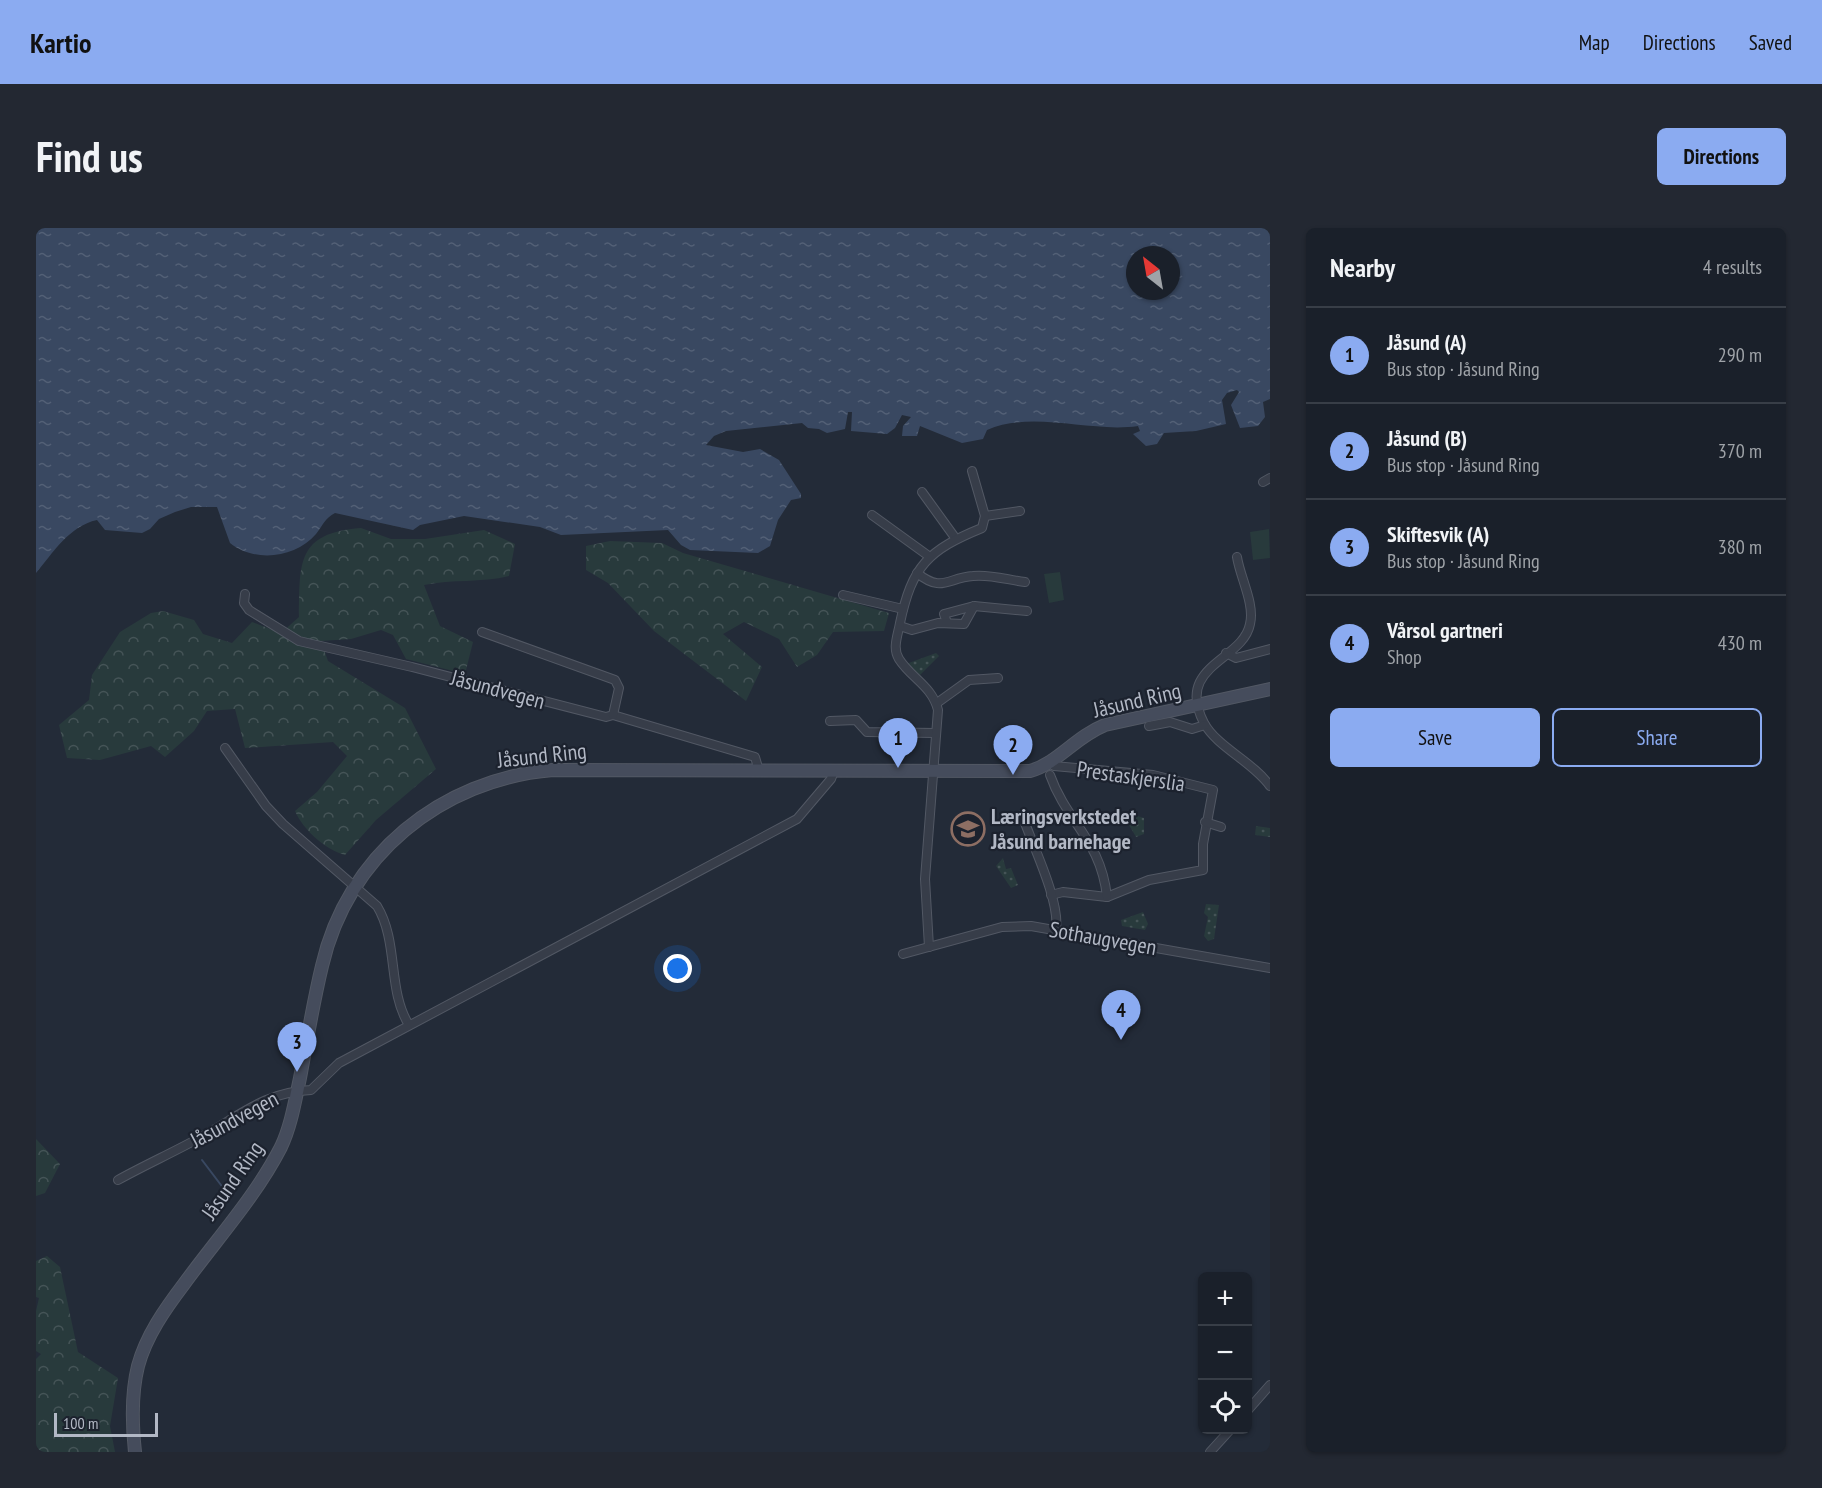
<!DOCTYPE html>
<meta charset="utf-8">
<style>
body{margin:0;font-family:"PT Sans Narrow",sans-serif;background:#232832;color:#f1f3f6}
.controls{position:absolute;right:18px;bottom:18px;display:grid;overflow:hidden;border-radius:9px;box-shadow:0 2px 4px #0004}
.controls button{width:54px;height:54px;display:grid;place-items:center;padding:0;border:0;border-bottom:2px solid #383e47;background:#1a202a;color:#f1f3f6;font:30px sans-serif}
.compass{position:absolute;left:1090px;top:18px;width:54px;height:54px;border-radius:50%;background:#1a202a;box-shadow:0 2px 4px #0004;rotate:329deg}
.scale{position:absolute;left:18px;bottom:15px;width:104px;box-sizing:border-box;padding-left:6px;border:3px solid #b2b8c5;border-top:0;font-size:16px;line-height:21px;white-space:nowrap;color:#b2b8c5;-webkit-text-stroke:4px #1c222e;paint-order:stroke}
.you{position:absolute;left:642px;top:741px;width:21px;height:21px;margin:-15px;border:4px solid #fff;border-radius:50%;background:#1a73e8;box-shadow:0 0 0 9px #1a73e833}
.badge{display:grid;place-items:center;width:39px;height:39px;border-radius:50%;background:#8babf1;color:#111;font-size:20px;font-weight:700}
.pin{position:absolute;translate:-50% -50px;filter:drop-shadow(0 2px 3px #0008)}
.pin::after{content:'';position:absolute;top:32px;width:21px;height:18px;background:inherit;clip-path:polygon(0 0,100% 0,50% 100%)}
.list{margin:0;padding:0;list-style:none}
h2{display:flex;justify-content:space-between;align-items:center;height:78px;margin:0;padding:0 24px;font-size:26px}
h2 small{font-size:20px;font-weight:400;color:#9fa3a8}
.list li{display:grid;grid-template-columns:39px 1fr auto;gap:18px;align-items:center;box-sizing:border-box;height:96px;padding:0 24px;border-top:2px solid #383e47}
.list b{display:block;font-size:22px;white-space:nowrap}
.list p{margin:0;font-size:20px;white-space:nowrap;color:#9fa3a8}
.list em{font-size:20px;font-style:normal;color:#9fa3a8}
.actions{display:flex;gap:12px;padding:18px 24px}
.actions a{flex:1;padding:14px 0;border:2px solid #8babf1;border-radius:9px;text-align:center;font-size:21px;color:#8babf1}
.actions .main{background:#8babf1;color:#111}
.icon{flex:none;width:33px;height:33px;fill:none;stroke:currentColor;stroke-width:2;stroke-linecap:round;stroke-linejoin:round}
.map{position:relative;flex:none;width:1234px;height:1224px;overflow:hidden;border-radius:9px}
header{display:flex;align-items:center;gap:36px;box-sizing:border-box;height:84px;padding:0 30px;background:#8babf1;color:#111}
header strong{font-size:28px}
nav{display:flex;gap:33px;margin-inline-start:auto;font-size:21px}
.intro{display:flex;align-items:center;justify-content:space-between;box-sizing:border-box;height:144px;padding:0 36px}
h1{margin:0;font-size:42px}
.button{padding:15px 27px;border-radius:9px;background:#8babf1;color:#111;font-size:21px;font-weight:700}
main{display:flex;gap:36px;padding:0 36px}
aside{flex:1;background:#1a202a;border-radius:9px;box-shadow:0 2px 4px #0004}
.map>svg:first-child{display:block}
.forest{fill:url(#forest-crowns)}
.park{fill:url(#park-dots)}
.pitch{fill:#283a3c}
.water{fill:url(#water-ripples);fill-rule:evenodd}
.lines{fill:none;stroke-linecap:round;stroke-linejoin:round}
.stream{stroke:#394861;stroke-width:2}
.minor-casing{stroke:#525864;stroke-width:10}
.secondary-casing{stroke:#525864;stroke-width:14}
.minor{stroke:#373d49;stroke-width:8}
.secondary{stroke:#454c5c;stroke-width:12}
.labels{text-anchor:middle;stroke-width:4.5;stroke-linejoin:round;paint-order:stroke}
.street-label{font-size:22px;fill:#b2b8c5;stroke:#1c222e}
.poi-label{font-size:22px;font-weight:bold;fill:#b2b8c5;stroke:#1c222e;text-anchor:start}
</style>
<header>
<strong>Kartio</strong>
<nav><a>Map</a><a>Directions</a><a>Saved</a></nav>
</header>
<div class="intro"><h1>Find us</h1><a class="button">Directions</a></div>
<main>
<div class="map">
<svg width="1234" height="1224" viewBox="0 0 1234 1224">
<defs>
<pattern id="forest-crowns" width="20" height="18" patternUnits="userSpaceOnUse" patternTransform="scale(1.5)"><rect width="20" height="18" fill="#283a3c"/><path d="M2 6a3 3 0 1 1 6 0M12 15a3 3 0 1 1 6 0" fill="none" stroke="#455457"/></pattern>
<pattern id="park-dots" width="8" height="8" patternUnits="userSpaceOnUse" patternTransform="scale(1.5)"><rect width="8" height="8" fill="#283a3c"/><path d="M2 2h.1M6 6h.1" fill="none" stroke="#455457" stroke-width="1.8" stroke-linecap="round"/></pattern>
<pattern id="water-ripples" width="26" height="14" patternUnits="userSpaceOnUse" patternTransform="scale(1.5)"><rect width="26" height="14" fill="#394861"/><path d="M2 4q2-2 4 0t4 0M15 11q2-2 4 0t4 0" fill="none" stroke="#536076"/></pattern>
</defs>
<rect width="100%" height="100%" fill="#232b38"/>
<!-- forest -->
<g class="forest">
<path d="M325 300 355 311H389L448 302 479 316 473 348C445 355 416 351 388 357L404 398 437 414 429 446 370 431 357 407 345 402 315 411 285 413 292 433 369 480 400 541 340 592 309 627C289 621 268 603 259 583L281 564 311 528 297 514 209 520 199 481 171 483 158 503 129 529 115 518 64 532 31 530 23 497 53 472 56 447 84 404 115 385 127 383 158 392 167 406 196 415 216 394 245 405 263 389C264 335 260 305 325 300Z"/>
<path d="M574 313 626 315 647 325 853 385 848 403 797 404 781 427 761 439 743 411 708 394 687 406 726 439 710 473 618 403 572 355 550 342V318Z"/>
<path d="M0 911 24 936 9 965 0 968Z"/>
<path d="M11 1028 24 1039 42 1124 82 1150 74 1198 79 1224H0V1131L5 1126 0 1123V1083L3 1070 0 1069V1033Z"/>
</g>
<!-- park -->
<g class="park">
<path d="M900 425 903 428 884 447 870 436Z"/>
<path d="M1092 585 1108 590V606L1100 609 1089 590Z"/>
<path d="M1220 598 1234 600V609L1219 607Z"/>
<path d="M967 630 970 641 975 640 982 657 975 660 960 638Z"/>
<path d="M1170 676 1183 677 1178 711 1172 713 1168 708 1172 689 1168 685Z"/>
<path d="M1107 684 1112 696 1109 702 1086 698 1085 692Z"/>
</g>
<!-- pitch -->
<g class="pitch">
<path d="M1233 301 1234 330 1217 332 1214 304Z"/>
<path d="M1024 344 1028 372 1013 375 1008 346Z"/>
</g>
<!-- water -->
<path class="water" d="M0 0H1234V171L1227 174 1229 189 1222 198 1204 200 1195 177 1203 164 1201 162 1191 165 1186 172 1190 196 1160 203 1128 205 1121 216 1110 218 1097 206 1104 203 1102 198C1054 205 997 182 951 202L947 211 926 215 884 198 881 208H866L867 198 875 189 866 187 859 200 851 206 815 203 816 184H812L809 201 791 205 783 201 772 200 766 195 690 203 678 208 670 217 707 224 724 221 743 232 765 266V270L755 272 742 292 734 318 722 325 654 322 645 317 632 302 525 307 504 299 428 288 384 297 377 302 299 285C289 290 287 297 280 306 259 330 219 335 194 315L181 279H155L139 284 123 291 114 301 106 305 69 302 61 292C33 298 17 325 0 345ZM1099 27H1135V63H1099Z"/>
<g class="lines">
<!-- stream -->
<path class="stream" d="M166 932 191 965"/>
<defs>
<g id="minor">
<path d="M1227 254 1234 250"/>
<path d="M886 264 920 311"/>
<path d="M836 287 894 329"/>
<path d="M949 288 984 283"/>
<path d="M1201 329C1204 349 1219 376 1214 396 1207 433 1138 437 1168 495 1181 519 1217 534 1234 558"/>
<path d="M881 345C906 365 911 350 937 348 954 346 972 352 989 354"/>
<path d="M209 366 208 375 213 382 263 413 376 439 570 489 577 487 719 529 723 543"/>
<path d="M807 367 867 381"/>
<path d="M911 395 908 386 938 378 991 383"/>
<path d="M864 398 876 402 902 395 928 396 938 378"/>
<path d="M446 404 579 452 583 460 577 487"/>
<path d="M1190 425 1200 430 1234 421"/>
<path d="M901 475 933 452 962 450"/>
<path d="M794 493 820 492 831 504 899 505"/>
<path d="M1113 498 1134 494 1156 501 1169 497"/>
<path d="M189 520 230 578 247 596 341 678C363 714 351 762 373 797"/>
<path d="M1015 534 1018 538 1117 547 1177 562 1167 616V642L1113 652 1071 669 1027 664 1015 667"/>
<path d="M1014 547C1031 595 1065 612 1071 669"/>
<path d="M986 587C996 616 1024 672 1020 701"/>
<path d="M1169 594 1185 599"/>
<path d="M893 719 889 651 902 482C896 458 875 450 863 431 856 420 862 407 864 395 876 338 892 322 946 300L949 288 936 243"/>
<path d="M867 726 966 699 995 698 1234 740"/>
<path d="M82 952C109 937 138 924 165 909 204 888 228 864 275 862L303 835 761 591 795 551 798 543"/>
<path d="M1212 1182 1234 1157"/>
<path d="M1174 1224 1194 1202"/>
</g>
<path id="secondary" d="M99 1224C96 1196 95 1166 102 1138 110 1108 129 1081 148 1056 180 1012 220 968 245 919 255 898 259 873 264 850 271 813 277 775 286 738 311 628 405 551 517 542L994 543C1022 535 1039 509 1069 497L1234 461"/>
</defs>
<!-- minor casing -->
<use href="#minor" class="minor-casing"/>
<!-- secondary casing -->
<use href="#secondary" class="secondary-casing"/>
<!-- minor -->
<use href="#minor" class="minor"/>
<!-- secondary -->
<use href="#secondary" class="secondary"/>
</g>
<!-- icons -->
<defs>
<symbol id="school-ring" viewBox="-11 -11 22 22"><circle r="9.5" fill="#1c222e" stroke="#8d6e63" stroke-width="1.5"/><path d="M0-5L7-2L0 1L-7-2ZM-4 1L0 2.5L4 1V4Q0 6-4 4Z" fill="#8d6e63"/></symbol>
</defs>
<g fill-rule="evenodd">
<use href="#school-ring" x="913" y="582" width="38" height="38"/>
</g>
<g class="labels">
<!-- street labels -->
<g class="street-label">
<text transform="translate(462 461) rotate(15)" y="8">Jåsundvegen</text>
<text transform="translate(1101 472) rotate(-13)" y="8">Jåsund Ring</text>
<text transform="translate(506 527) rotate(-6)" y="8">Jåsund Ring</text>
<text transform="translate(1095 548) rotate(8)" y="8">Prestaskjerslia</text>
<text transform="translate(1067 710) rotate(10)" y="8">Sothaugvegen</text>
<text transform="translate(198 891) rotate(-28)" y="8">Jåsundvegen</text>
<text transform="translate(196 952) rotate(-55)" y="8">Jåsund Ring</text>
</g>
<!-- poi labels -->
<g class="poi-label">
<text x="955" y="596">Læringsverkstedet<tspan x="955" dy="25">Jåsund barnehage</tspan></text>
</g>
</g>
</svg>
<div class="controls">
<button>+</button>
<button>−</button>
<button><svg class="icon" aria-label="locate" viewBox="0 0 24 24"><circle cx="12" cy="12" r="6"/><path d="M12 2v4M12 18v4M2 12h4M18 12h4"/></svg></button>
</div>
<svg class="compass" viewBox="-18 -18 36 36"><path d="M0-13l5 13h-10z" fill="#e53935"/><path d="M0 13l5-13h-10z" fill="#9fa3a8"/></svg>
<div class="scale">100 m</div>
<div class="you"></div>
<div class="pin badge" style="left:862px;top:540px">1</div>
<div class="pin badge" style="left:977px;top:547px">2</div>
<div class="pin badge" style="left:261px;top:844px">3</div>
<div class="pin badge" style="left:1085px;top:812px">4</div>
</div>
<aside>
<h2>Nearby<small>4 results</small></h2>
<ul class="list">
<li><span class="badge">1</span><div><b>Jåsund (A)</b><p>Bus stop · Jåsund Ring</p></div><em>290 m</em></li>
<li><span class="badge">2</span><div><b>Jåsund (B)</b><p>Bus stop · Jåsund Ring</p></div><em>370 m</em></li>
<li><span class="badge">3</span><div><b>Skiftesvik (A)</b><p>Bus stop · Jåsund Ring</p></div><em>380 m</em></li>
<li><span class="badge">4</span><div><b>Vårsol gartneri</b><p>Shop</p></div><em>430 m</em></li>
</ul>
<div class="actions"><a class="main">Save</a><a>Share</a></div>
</aside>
</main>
